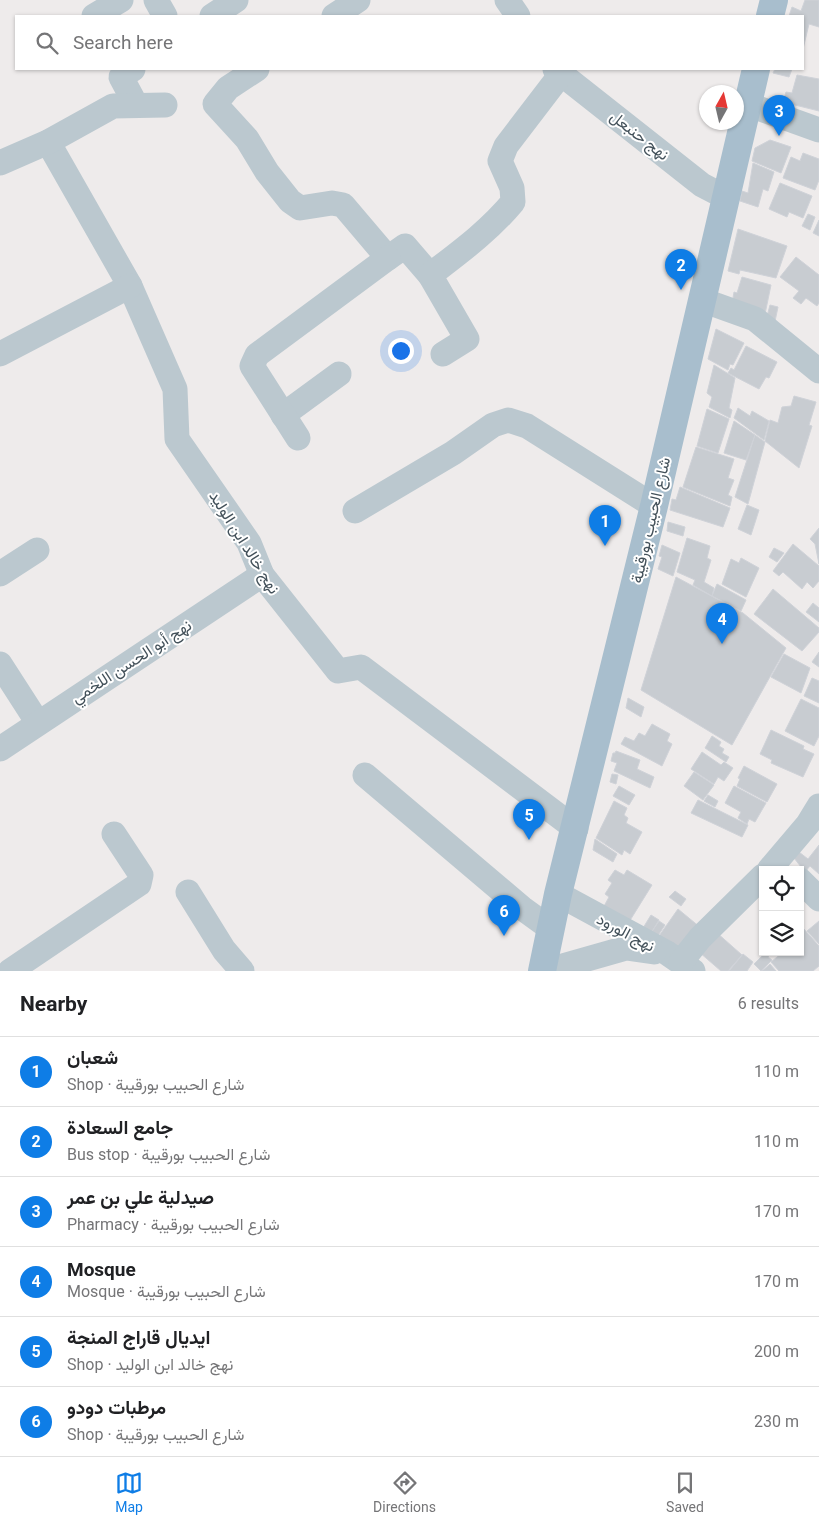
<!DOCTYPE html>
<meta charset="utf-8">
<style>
body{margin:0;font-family:Roboto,Vazirmatn,sans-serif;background:#f6f6f6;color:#202124}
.controls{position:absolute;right:15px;bottom:15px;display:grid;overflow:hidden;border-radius:0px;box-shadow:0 1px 4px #0004}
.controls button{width:45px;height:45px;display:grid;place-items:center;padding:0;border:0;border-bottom:1px solid #e0e0e0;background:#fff;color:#202124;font:25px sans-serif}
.compass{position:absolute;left:699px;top:85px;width:45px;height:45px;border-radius:50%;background:#fff;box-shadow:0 1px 4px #0004;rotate:8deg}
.you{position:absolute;left:400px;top:350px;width:18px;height:18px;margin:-12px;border:4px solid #fff;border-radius:50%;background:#1a73e8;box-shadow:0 0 0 8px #1a73e833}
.badge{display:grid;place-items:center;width:32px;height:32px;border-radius:50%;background:#0e7de6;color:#fff;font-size:16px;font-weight:700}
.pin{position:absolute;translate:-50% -41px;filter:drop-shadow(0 1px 2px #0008)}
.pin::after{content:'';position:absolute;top:26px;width:18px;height:15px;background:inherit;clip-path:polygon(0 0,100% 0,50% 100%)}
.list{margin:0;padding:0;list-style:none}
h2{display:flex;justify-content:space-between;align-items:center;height:65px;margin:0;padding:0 20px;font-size:21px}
h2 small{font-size:16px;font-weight:400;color:#757577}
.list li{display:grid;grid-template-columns:32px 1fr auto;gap:15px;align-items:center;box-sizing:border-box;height:70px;padding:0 20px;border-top:1px solid #e0e0e0}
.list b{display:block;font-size:19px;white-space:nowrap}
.list p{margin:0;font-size:16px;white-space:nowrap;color:#757577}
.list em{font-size:16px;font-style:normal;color:#757577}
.icon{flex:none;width:28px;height:28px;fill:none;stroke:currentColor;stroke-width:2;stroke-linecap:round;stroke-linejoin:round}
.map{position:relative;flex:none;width:819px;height:971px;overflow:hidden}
.search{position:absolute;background:#fff;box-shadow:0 1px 4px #0004;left:15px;right:15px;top:15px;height:55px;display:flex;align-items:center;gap:12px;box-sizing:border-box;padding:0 18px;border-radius:0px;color:#757577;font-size:19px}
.sheet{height:485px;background:#fff}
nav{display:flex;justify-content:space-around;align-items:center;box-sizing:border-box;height:70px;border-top:1px solid #e0e0e0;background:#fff;font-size:14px;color:#757577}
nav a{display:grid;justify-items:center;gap:2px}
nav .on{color:#0e7de6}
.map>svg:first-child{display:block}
.building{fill:#c8ccd1;stroke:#cfd2d8}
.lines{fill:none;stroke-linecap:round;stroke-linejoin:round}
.minor{stroke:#bbc8cf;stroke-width:25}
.major{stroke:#a8becd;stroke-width:28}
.labels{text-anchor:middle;stroke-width:4;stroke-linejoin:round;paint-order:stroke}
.street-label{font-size:16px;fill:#43515a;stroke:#fff}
</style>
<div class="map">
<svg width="819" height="971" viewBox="0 0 819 971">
<rect width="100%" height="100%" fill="#eeebeb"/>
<!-- building -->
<g class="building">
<path d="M805 0H819V27L809 24 803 49V16H789L792 7 801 11Z"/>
<path d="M775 69H792L789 77 773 73Z"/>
<path d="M797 75 819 79V111L783 102 786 92 792 93Z"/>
<path d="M770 140 791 147 781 173 752 161 755 148Z"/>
<path d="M803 153 819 159V180L815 190 783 178 791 157 800 161Z"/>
<path d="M753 163 774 172 768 191 763 189 758 207 740 201 742 191 748 193Z"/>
<path d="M780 183 812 196 803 218 789 212 787 217 769 209Z"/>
<path d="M808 214 815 217 810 230 802 226Z"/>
<path d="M819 220V236L813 233Z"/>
<path d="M738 229 787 246 776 278 740 270 739 274 728 271Z"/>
<path d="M796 257 819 275V303L817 306 806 298 801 304 793 298 799 291 780 277Z"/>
<path d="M742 277 771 285 765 314 737 307 733 298 734 292 737 293Z"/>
<path d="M770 305 778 307 774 326 765 324Z"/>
<path d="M716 329 744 343 733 365 730 364 728 370 708 359Z"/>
<path d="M746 346 777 362 769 378 766 377 759 389 728 373 731 368 734 370Z"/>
<path d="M714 365 735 378 729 408 732 410 730 418 709 407 712 397 707 393Z"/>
<path d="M794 396 816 402 809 425 812 426 799 468 765 441 770 420 778 423 782 407 791 406Z"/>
<path d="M738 408 750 416 752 411 769 421 764 440 734 418Z"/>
<path d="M707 409 729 419 718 453 697 446Z"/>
<path d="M734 421 755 435 746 460 724 453Z"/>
<path d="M755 435 765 442 748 504 735 497Z"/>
<path d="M696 447 734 459 728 478 734 480 728 495 732 497 730 506 683 487Z"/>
<path d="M680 487 730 508 723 527 670 510 672 499 676 500Z"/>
<path d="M747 505 759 510 751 535 738 529Z"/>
<path d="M668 522 685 527 683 536 667 531Z"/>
<path d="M819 528V564L815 544 810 539Z"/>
<path d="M687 538 710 546 707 558 711 560 704 582 714 588 712 596 693 585 695 580 677 572Z"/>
<path d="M793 544 819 566V581L813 588 807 582 802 589 783 572 779 576 773 571Z"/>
<path d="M662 545 680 553 673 576 658 569 662 557 659 556Z"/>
<path d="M774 548 784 553 777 562 769 557Z"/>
<path d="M741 558 759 568 746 597 722 584 731 559 739 563Z"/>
<path d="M676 577 743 613 786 648 732 745 641 690Z"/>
<path d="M717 584 746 600 741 611 712 596Z"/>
<path d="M773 589 819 628V632L802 651 754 614Z"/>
<path d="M813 603 819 608V622L806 612Z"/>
<path d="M819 652V667L812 662Z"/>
<path d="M784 654 810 668 801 693 771 677Z"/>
<path d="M812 678 819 681V703L804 696Z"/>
<path d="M628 698 644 707 641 717 626 708Z"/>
<path d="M801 699 819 708V736L814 746 785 731Z"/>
<path d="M652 724 670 734 667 741 672 744 662 766 621 744 625 737 634 741 639 733 645 736Z"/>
<path d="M771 730 804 746 803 749 814 754 803 777 771 763 772 760 760 754Z"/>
<path d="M712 736 721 742 719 746 724 749 722 753 729 757 726 762 705 748Z"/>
<path d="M616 751 640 760 637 769 654 777 650 788 614 771 617 763 611 761 613 753H615Z"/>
<path d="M702 752 721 765 724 762 733 768 724 781 718 777 714 784 691 769Z"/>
<path d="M744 766 777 784 767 802 737 786 740 779 738 778Z"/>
<path d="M694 772 714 785 703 800 684 786Z"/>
<path d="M612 774 618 775 616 784 610 782Z"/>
<path d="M619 786 635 795 629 805 613 796Z"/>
<path d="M734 786 766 803 755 822 749 819 747 824 738 818 741 812 725 803Z"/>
<path d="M708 795 718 801 715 807 704 801Z"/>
<path d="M698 800 748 825 742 837 691 813Z"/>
<path d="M614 801 627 808 624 815 628 818 626 823 642 832 630 854 624 850 622 855 596 838Z"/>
<path d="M595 839 617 854 613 862 593 850Z"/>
<path d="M819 845V874L810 866 805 872 794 858 799 852 808 859Z"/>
<path d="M615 870 624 875 627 870 652 885 629 922 603 908 609 897 605 894 612 883 608 880Z"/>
<path d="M675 891 686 899 681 906 669 897Z"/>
<path d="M678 909 701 928 677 948 659 936Z"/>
<path d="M651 915 659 920 651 933 643 928Z"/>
<path d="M659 921 665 925 657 937 651 933Z"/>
<path d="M819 921V944L807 931Z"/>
<path d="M803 928 819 946V966L813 971H779L771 962 783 952H800V930Z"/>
<path d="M716 932 742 955 728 971H721L699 952Z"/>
<path d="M766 952H773L768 957 772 960 761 971 754 964Z"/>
<path d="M743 954 753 962 747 971H729Z"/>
<path d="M770 964 776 971H762Z"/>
</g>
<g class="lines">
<!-- minor -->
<g class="minor">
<path d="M156 0 165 16"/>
<path d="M507 0 518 16"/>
<path d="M94 16 121 0"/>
<path d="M212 16 236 0"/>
<path d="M334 16 358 0"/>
<path d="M133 69 121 77 136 105"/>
<path d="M257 69 228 88 215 104 247 139 267 172 290 201 300 208 332 203 343 205 388 258 405 246 430 275"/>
<path d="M555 69 702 185 727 198"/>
<path d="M747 104 819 130"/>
<path d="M48 142 130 286 175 389 177 439 249 543 262 575 338 671 361 667 576 829"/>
<path d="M0 163 48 142 113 106 165 105"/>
<path d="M702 300 755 319 819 371"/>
<path d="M0 354 130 286"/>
<path d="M443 354 467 339 430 275C460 252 489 231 513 202L512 188 500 161 506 146 561 74"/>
<path d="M283 415 339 374"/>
<path d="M298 438 252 366 257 355 388 258"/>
<path d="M355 511 453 453 493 425 508 420 527 426 654 506"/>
<path d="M0 574 37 550"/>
<path d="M0 664 38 723"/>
<path d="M0 749 262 575"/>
<path d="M365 775 522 908 551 929"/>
<path d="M769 870 808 824 819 806"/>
<path d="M800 880 819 899"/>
<path d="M188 892 224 950 242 971"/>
<path d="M558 894 667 953 693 971"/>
<path d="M681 962 700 938 763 876"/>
<path d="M10 971 139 884 141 875 114 834"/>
<path d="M545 971 626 948 654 952"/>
</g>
<!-- major -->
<g class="major">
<path d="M770 16 774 0"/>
<path d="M542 971 558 894 654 506 756 69"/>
</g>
</g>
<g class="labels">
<!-- street labels -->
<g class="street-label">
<text transform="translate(640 135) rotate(38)" y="6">نهج حنبعل</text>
<text transform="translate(650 520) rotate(-77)" y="6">شارع الحبيب بورقيبة</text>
<text transform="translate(245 542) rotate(58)" y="6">نهج خالد ابن الوليد</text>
<text transform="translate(131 661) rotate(-33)" y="6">نهج أبو الحسن اللخمي</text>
<text transform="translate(626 932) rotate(28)" y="6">نهج الورود</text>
</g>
</g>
</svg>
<div class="controls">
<button><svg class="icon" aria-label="locate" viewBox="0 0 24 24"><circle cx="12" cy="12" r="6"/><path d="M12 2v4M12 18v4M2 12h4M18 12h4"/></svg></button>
<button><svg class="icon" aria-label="layers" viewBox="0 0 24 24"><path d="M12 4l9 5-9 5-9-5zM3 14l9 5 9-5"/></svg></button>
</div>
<svg class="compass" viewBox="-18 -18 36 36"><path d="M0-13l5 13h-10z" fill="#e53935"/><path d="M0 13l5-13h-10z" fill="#757577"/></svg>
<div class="you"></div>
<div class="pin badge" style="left:605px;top:546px">1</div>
<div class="pin badge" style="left:681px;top:290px">2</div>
<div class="pin badge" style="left:779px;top:136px">3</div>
<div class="pin badge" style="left:722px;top:644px">4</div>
<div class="pin badge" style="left:529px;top:840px">5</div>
<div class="pin badge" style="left:504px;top:936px">6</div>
<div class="search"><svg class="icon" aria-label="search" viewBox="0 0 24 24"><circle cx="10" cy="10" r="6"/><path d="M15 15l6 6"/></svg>Search here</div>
</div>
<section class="sheet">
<h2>Nearby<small>6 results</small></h2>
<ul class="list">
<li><span class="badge">1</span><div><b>شعبان</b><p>Shop · شارع الحبيب بورقيبة</p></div><em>110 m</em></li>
<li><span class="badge">2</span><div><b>جامع السعادة</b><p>Bus stop · شارع الحبيب بورقيبة</p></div><em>110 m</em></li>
<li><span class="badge">3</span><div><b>صيدلية علي بن عمر</b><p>Pharmacy · شارع الحبيب بورقيبة</p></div><em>170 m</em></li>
<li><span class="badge">4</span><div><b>Mosque</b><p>Mosque · شارع الحبيب بورقيبة</p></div><em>170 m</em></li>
<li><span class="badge">5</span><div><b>ايديال قاراج المنجة</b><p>Shop · نهج خالد ابن الوليد</p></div><em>200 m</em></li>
<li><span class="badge">6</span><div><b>مرطبات دودو</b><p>Shop · شارع الحبيب بورقيبة</p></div><em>230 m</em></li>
</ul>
</section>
<nav>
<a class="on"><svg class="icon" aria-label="map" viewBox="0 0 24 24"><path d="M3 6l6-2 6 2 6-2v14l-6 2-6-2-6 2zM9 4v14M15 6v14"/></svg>Map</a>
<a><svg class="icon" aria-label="directions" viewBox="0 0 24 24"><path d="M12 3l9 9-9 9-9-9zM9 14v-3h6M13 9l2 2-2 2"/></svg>Directions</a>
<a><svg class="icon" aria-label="saved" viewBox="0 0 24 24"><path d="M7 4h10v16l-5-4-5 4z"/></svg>Saved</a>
</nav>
